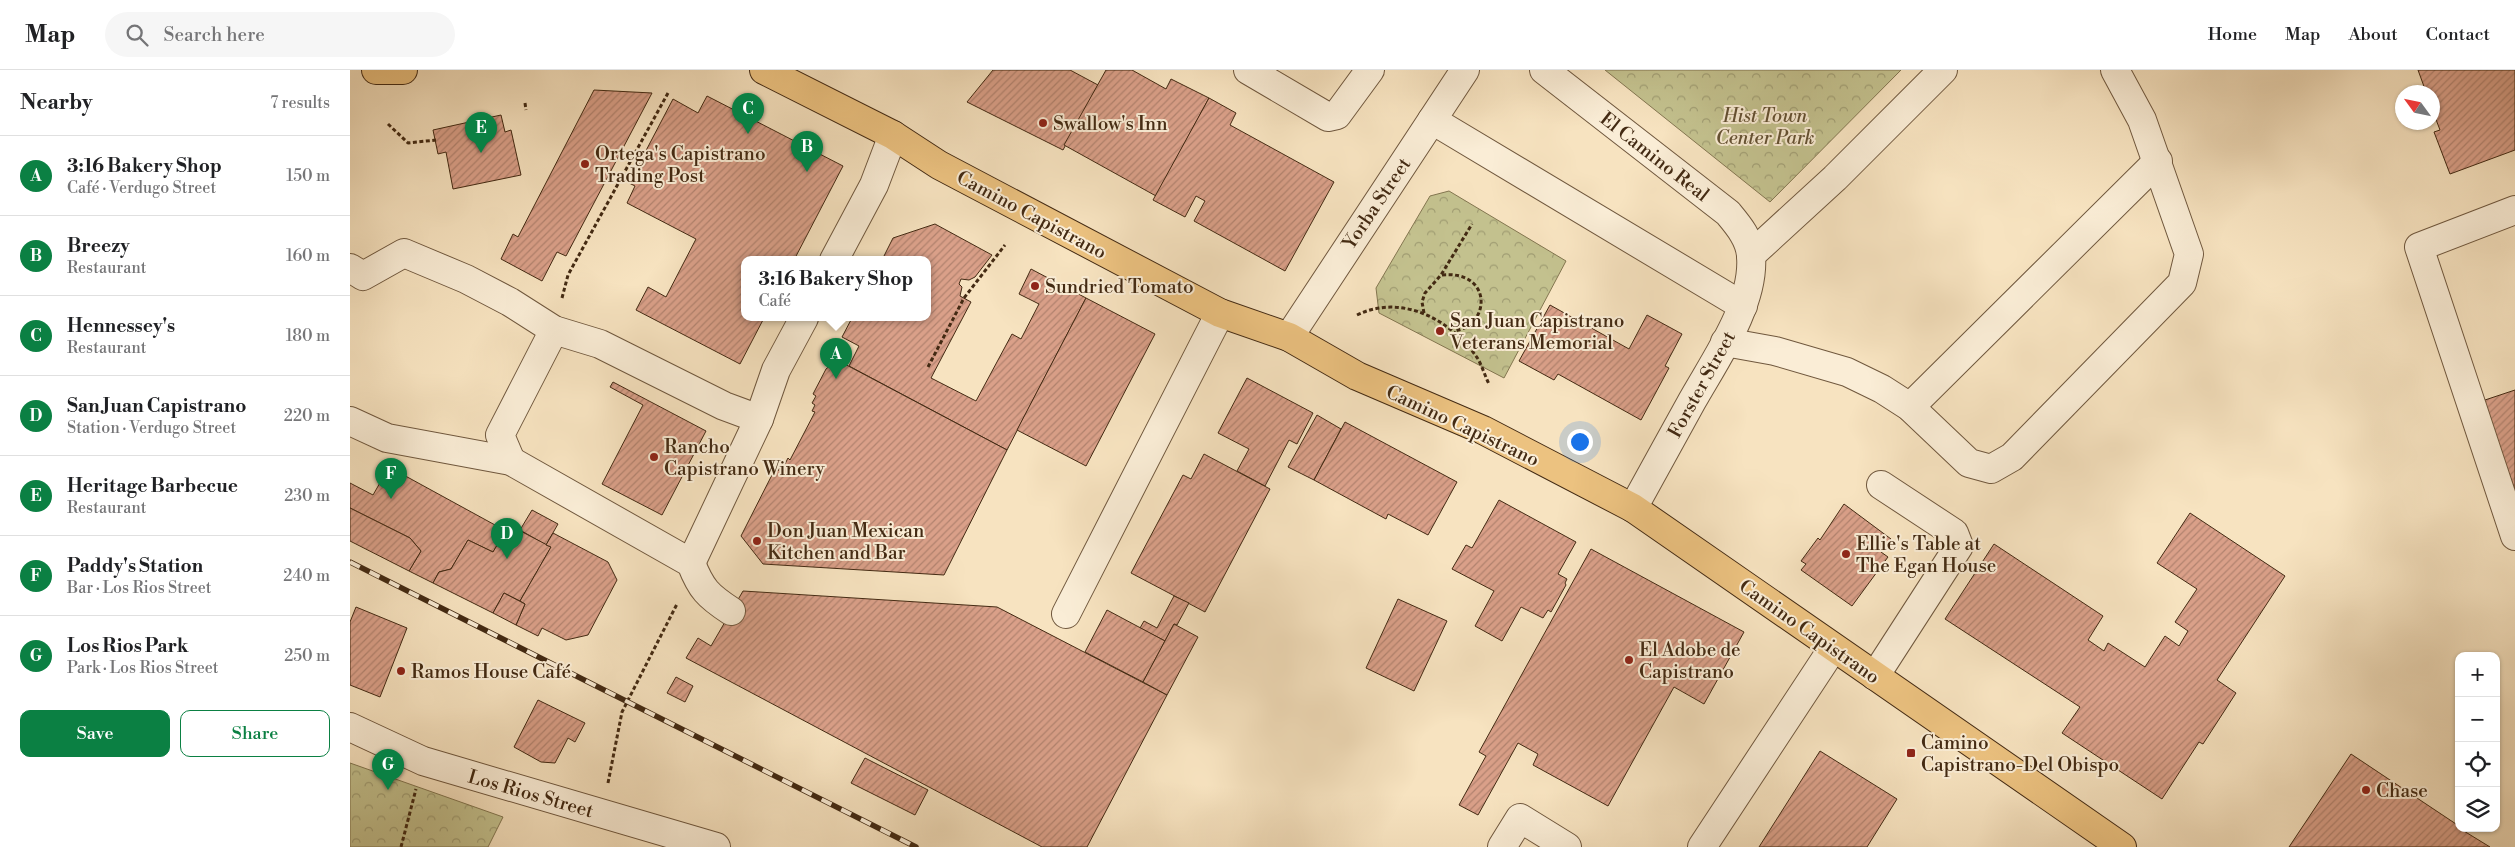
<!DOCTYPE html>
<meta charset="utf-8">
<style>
body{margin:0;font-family:"Libre Bodoni",serif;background:#f6f6f6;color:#202124}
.controls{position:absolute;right:15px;bottom:15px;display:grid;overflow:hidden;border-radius:10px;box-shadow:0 1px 4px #0004}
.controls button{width:45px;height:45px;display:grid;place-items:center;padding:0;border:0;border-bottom:1px solid #e0e0e0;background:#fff;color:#202124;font:25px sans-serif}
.compass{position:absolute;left:2045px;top:15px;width:45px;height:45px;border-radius:50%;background:#fff;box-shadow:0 1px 4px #0004;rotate:303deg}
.you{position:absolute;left:1229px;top:371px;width:18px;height:18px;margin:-12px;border:4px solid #fff;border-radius:50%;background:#1a73e8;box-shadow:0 0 0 8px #1a73e833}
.badge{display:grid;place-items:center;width:32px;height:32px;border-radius:50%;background:#0b8043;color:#fff;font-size:16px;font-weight:700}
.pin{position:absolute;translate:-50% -41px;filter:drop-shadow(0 1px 2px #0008)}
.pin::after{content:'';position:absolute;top:26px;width:18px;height:15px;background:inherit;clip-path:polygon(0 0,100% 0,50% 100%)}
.popup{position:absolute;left:391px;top:186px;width:190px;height:65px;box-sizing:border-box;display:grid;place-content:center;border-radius:10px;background:#fff;filter:drop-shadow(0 1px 4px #0005);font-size:16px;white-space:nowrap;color:#757577}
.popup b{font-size:19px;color:#202124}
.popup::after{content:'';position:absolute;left:50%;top:100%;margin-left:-10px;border:10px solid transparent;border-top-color:#fff}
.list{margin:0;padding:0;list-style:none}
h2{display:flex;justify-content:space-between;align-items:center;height:65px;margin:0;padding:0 20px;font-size:21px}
h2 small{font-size:16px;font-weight:400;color:#757577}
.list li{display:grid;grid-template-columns:32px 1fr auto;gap:15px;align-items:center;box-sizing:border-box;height:80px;padding:0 20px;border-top:1px solid #e0e0e0}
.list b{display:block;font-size:19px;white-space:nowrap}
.list p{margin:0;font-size:16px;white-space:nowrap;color:#757577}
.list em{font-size:16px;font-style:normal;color:#757577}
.actions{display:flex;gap:10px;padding:15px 20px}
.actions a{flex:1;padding:11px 0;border:1px solid #0b8043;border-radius:10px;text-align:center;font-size:18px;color:#0b8043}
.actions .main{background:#0b8043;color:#fff}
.icon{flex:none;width:28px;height:28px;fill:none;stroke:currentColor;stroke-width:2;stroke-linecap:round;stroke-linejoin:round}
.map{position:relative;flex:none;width:2165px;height:777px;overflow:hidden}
header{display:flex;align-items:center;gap:30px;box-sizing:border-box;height:70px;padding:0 25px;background:#fff;border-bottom:1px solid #e0e0e0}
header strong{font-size:24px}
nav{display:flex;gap:28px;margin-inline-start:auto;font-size:18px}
.search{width:350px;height:45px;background:#f6f6f6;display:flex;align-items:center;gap:12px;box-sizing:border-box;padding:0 18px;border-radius:28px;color:#757577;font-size:19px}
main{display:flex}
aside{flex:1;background:#fff}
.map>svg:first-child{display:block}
.park{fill:url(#park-crowns);stroke:#837650}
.building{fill:url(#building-hatch);stroke:#432a13}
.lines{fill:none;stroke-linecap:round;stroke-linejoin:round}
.minor-casing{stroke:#70583e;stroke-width:30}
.major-casing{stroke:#432a13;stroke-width:30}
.path{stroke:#432a13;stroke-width:3;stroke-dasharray:4 2.5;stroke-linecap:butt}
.minor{stroke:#faedd6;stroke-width:28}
.major{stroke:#ecc280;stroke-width:28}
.rail-casing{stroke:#432a13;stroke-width:5.5}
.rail{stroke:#faedd6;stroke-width:4;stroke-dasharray:11;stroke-linecap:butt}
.poi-dot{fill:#8f2418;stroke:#faedd6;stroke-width:2}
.labels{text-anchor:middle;stroke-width:4;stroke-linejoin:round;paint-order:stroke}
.park-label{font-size:19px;font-style:italic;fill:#635032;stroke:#faedd6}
.poi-label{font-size:19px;fill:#432a13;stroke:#faedd6;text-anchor:start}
.street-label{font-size:19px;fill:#432a13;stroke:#faedd6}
</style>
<header>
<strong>Map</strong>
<div class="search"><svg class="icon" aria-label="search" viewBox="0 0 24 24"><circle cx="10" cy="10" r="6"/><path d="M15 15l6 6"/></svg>Search here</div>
<nav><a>Home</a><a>Map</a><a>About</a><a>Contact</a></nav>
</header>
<main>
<aside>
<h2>Nearby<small>7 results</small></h2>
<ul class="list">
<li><span class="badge">A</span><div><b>3:16 Bakery Shop</b><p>Café · Verdugo Street</p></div><em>150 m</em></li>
<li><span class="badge">B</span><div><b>Breezy</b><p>Restaurant</p></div><em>160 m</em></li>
<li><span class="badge">C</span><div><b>Hennessey's</b><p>Restaurant</p></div><em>180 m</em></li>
<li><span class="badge">D</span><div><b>San Juan Capistrano</b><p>Station · Verdugo Street</p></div><em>220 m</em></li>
<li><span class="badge">E</span><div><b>Heritage Barbecue</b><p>Restaurant</p></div><em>230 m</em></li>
<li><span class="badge">F</span><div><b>Paddy's Station</b><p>Bar · Los Rios Street</p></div><em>240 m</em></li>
<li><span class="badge">G</span><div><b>Los Rios Park</b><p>Park · Los Rios Street</p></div><em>250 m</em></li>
</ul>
<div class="actions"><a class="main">Save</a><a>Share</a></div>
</aside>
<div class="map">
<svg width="2165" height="777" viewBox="0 0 2165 777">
<defs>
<pattern id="park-crowns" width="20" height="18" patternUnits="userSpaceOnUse" patternTransform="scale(1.25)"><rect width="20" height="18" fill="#c3c18e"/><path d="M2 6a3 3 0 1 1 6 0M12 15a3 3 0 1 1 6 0" fill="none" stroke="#a09d73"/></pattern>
<pattern id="building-hatch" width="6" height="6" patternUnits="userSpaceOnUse" patternTransform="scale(1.25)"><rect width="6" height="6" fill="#daa089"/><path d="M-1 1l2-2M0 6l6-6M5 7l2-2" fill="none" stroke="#b2836f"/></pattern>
</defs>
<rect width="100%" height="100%" fill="#f7e3c0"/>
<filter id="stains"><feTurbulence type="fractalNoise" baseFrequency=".004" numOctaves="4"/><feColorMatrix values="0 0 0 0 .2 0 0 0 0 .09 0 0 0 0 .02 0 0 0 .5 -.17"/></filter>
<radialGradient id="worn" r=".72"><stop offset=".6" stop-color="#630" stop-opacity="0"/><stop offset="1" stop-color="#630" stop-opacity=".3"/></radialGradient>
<!-- park -->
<g class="park">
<path d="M1255 0H1551L1420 132Z"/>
<path d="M1099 121 1216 191 1154 308 1029 243 1026 218 1080 126Z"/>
<path d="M0 693 153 747 138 777H0Z"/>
</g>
<!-- building -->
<g class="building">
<path d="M643 0H720L748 15 713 80 617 32Z"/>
<path d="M756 0H782L816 19 821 9 859 28 806 126 714 75Z"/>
<path d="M2068 0H2165V80L2100 104 2084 62 2090 60 2082 39V22H2076Z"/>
<path d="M244 20 302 23 216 186 207 182 192 211 151 189 163 164 168 167Z"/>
<path d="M357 26 493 96 444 190H395V248H414L390 294 286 240 298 217 316 227 346 169 277 133 285 116 279 113 323 29 348 43Z"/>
<path d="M859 28 886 43 880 55 984 112 935 201 844 151 855 131 846 126 835 147 803 130Z"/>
<path d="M151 45 155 62 161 60 171 105 103 119 96 82 88 84 83 60Z"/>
<path d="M585 154 642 185 625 207 619 210 611 209 609 214 612 217 610 226 621 232 581 308 626 331 662 264 671 269 689 234 669 224 681 199 736 228 657 380 499 296 509 276 492 267 502 248H577V190H532L543 168Z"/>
<path d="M736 228 805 264 736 396 667 360Z"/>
<path d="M1200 235 1279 279 1297 245 1332 264 1315 296 1319 298 1291 350 1208 304 1204 310 1169 291Z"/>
<path d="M487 290 657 380 594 505 413 494 391 466 425 399 428 401 431 395 434 396 438 388 440 390 465 342 462 341 465 335 462 333 466 326 463 324 476 299Z"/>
<path d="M897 308 963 343 947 374 939 370 915 416 887 401 899 379 868 363Z"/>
<path d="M263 312 356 361 312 445 252 414 293 335 260 317Z"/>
<path d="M2165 320V420L2132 331Z"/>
<path d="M967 345 991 359 964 410 938 397Z"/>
<path d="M995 352 1107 412 1078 465 1038 444 1036 449 964 410Z"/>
<path d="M854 384 920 419 855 542 781 503 833 405 841 409Z"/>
<path d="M39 397 156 461 143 482 118 470 101 499 89 502 83 513 59 501 71 481 60 468 0 438V413L23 425Z"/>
<path d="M1149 430 1226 472 1208 504 1217 509 1215 513 1216 515 1201 542 1198 540 1193 548 1171 537 1152 571 1125 556 1144 521 1102 499 1116 475 1122 478Z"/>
<path d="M1494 434 1541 469 1531 482 1538 487 1502 536 1451 500 1456 494 1451 491 1468 468 1470 470Z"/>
<path d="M0 438 60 468 71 481 59 501 0 471Z"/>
<path d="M182 440 208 454 196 475 170 460Z"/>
<path d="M1840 443 1935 506 1867 610 1886 623 1853 674 1849 672 1812 729 1712 663 1730 637 1595 549 1644 474 1753 546 1738 570 1754 581 1758 573 1795 597 1815 566 1829 576 1838 561 1825 552 1847 519 1807 493Z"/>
<path d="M159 455 201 477 170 531 154 523 143 543 83 513 89 502 101 499 118 470 143 482Z"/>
<path d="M203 463 258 492 267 510 238 565 216 570 192 558 188 566 166 555 175 534 170 531 201 477 196 475Z"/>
<path d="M1241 479 1394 562 1354 634 1324 617 1258 736 1183 695 1188 684 1168 673 1128 745 1109 735 1136 686 1129 682Z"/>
<path d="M393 521 647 537 817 625 737 777H692L336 588 348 568 361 576Z"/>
<path d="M154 523 175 534 166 555 143 543Z"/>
<path d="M824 526 839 533 827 555 824 554 815 571 790 558 794 551 807 558Z"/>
<path d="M1048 529 1097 551 1064 621 1016 598Z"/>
<path d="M6 537 57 558 30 627 0 615V552Z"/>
<path d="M757 540 815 571 793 612 735 582Z"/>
<path d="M824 554 848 567 817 625 793 612Z"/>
<path d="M326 607 343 616 335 632 317 623Z"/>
<path d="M188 630 235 653 225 672 218 668 205 693 191 692 164 677Z"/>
<path d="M1470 681 1547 729 1517 777H1409Z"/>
<path d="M2001 684 2109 756V758L2140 777H1939Z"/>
<path d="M515 688 578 720 565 745 501 713Z"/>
</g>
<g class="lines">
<defs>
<g id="minor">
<path d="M898 0 978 47 987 45 1020 0"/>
<path d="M1194 0 1378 143C1388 155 1400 169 1401 186 1405 234 1365 290 1342 331 1322 367 1303 402 1283 438"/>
<path d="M1082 50 1393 236"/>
<path d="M2165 140 2069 177 2165 466"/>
<path d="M1401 185 1485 108 1593 0"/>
<path d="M484 190 524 115 543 65"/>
<path d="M0 198 13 206 54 183 116 209 160 232 204 260 250 274 374 336 409 349"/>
<path d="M939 267 1115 0"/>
<path d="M1375 272 1425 281 1497 302 1532 319 1560 337 1619 393 1641 399 1662 387 1832 213 1839 184 1792 50 1765 0"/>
<path d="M1560 337 1808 91"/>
<path d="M0 351 37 368 161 391 341 493C351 519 358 526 381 541"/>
<path d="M161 391 150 365 204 260"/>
<path d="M341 493 409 349 426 300 454 248"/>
<path d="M716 544 870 243"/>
<path d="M1525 606 1609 476 1604 463 1531 415"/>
<path d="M0 657 73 691 366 777"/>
<path d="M1152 777 1170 748 1217 777"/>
<path d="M1352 777 1483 578"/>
</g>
<g id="major">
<path d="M26 0H53"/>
<path d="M414 0 543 65 589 95 870 243 939 267 1007 306 1133 360 1283 438 1772 777"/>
</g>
</defs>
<!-- minor casing -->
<use href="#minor" class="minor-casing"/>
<!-- major casing -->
<use href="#major" class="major-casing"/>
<!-- path -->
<g class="path">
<path d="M175 33 176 40"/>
<path d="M38 54 58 73 86 70"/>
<path d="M1092 205C1143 200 1141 256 1104 261"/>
<path d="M212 228 218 205 318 23"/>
<path d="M1074 243 1072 232 1075 223 1091 205 1122 154"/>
<path d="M1007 245C1052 223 1102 250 1128 289 1132 296 1135 306 1139 314"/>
<path d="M578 297 614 228 655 175"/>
<path d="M258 713 272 642 327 534"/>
<path d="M51 777 66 719"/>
</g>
<!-- minor -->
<use href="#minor" class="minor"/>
<!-- major -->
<use href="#major" class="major"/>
<defs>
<path id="rail" d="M0 492 566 777"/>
</defs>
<!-- rail casing -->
<use href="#rail" class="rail-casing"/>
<!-- rail -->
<use href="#rail" class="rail"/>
</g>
<!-- markers -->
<g class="poi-dot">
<circle cx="693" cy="53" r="5"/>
<circle cx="235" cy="94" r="5"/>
<circle cx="685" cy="216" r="5"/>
<circle cx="1090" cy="261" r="5"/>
<circle cx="304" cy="387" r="5"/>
<circle cx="407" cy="471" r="5"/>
<circle cx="1496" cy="484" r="5"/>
<circle cx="1279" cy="590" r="5"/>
<circle cx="51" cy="601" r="5"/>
<rect x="1556" y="678" width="10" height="10" rx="2.5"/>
<circle cx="2016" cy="720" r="5"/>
</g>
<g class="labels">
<!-- park labels -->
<g class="park-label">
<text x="1415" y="52">Hist Town<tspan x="1415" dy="22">Center Park</tspan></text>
</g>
<!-- poi labels -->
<g class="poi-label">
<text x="703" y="60">Swallow's Inn</text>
<text x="245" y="90">Ortega's Capistrano<tspan x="245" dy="22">Trading Post</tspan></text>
<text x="695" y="223">Sundried Tomato</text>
<text x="1100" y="257">San Juan Capistrano<tspan x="1100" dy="22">Veterans Memorial</tspan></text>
<text x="314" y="383">Rancho<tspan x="314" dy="22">Capistrano Winery</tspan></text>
<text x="417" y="467">Don Juan Mexican<tspan x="417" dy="22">Kitchen and Bar</tspan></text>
<text x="1506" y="480">Ellie's Table at<tspan x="1506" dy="22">The Egan House</tspan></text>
<text x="1289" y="586">El Adobe de<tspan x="1289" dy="22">Capistrano</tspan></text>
<text x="61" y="608">Ramos House Café</text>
<text x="1571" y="679">Camino<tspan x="1571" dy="22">Capistrano-Del Obispo</tspan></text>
<text x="2026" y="727">Chase</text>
</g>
<!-- street labels -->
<g class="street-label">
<text transform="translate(1305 86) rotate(38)" y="7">El Camino Real</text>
<text transform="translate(1026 133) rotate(-56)" y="7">Yorba Street</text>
<text transform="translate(682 144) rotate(28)" y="7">Camino Capistrano</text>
<text transform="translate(1351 314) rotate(-61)" y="7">Forster Street</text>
<text transform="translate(1113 355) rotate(25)" y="7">Camino Capistrano</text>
<text transform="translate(1460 561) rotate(35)" y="7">Camino Capistrano</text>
<text transform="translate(181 723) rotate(16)" y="7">Los Rios Street</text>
</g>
</g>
<rect width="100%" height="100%" filter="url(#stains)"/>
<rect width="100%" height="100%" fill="url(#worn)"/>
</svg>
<div class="controls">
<button>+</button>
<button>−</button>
<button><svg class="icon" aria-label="locate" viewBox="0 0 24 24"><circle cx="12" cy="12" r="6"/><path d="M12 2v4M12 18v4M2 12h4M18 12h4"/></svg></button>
<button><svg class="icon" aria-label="layers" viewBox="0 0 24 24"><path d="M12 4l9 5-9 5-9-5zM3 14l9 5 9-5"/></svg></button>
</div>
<svg class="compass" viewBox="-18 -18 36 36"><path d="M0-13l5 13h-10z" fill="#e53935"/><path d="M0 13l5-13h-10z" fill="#757577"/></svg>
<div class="you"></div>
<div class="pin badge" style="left:486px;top:309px">A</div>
<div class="popup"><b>3:16 Bakery Shop</b>Café</div>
<div class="pin badge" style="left:457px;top:102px">B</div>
<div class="pin badge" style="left:398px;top:64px">C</div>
<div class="pin badge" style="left:157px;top:489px">D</div>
<div class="pin badge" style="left:131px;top:83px">E</div>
<div class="pin badge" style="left:41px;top:429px">F</div>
<div class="pin badge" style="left:38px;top:720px">G</div>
</div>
</main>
